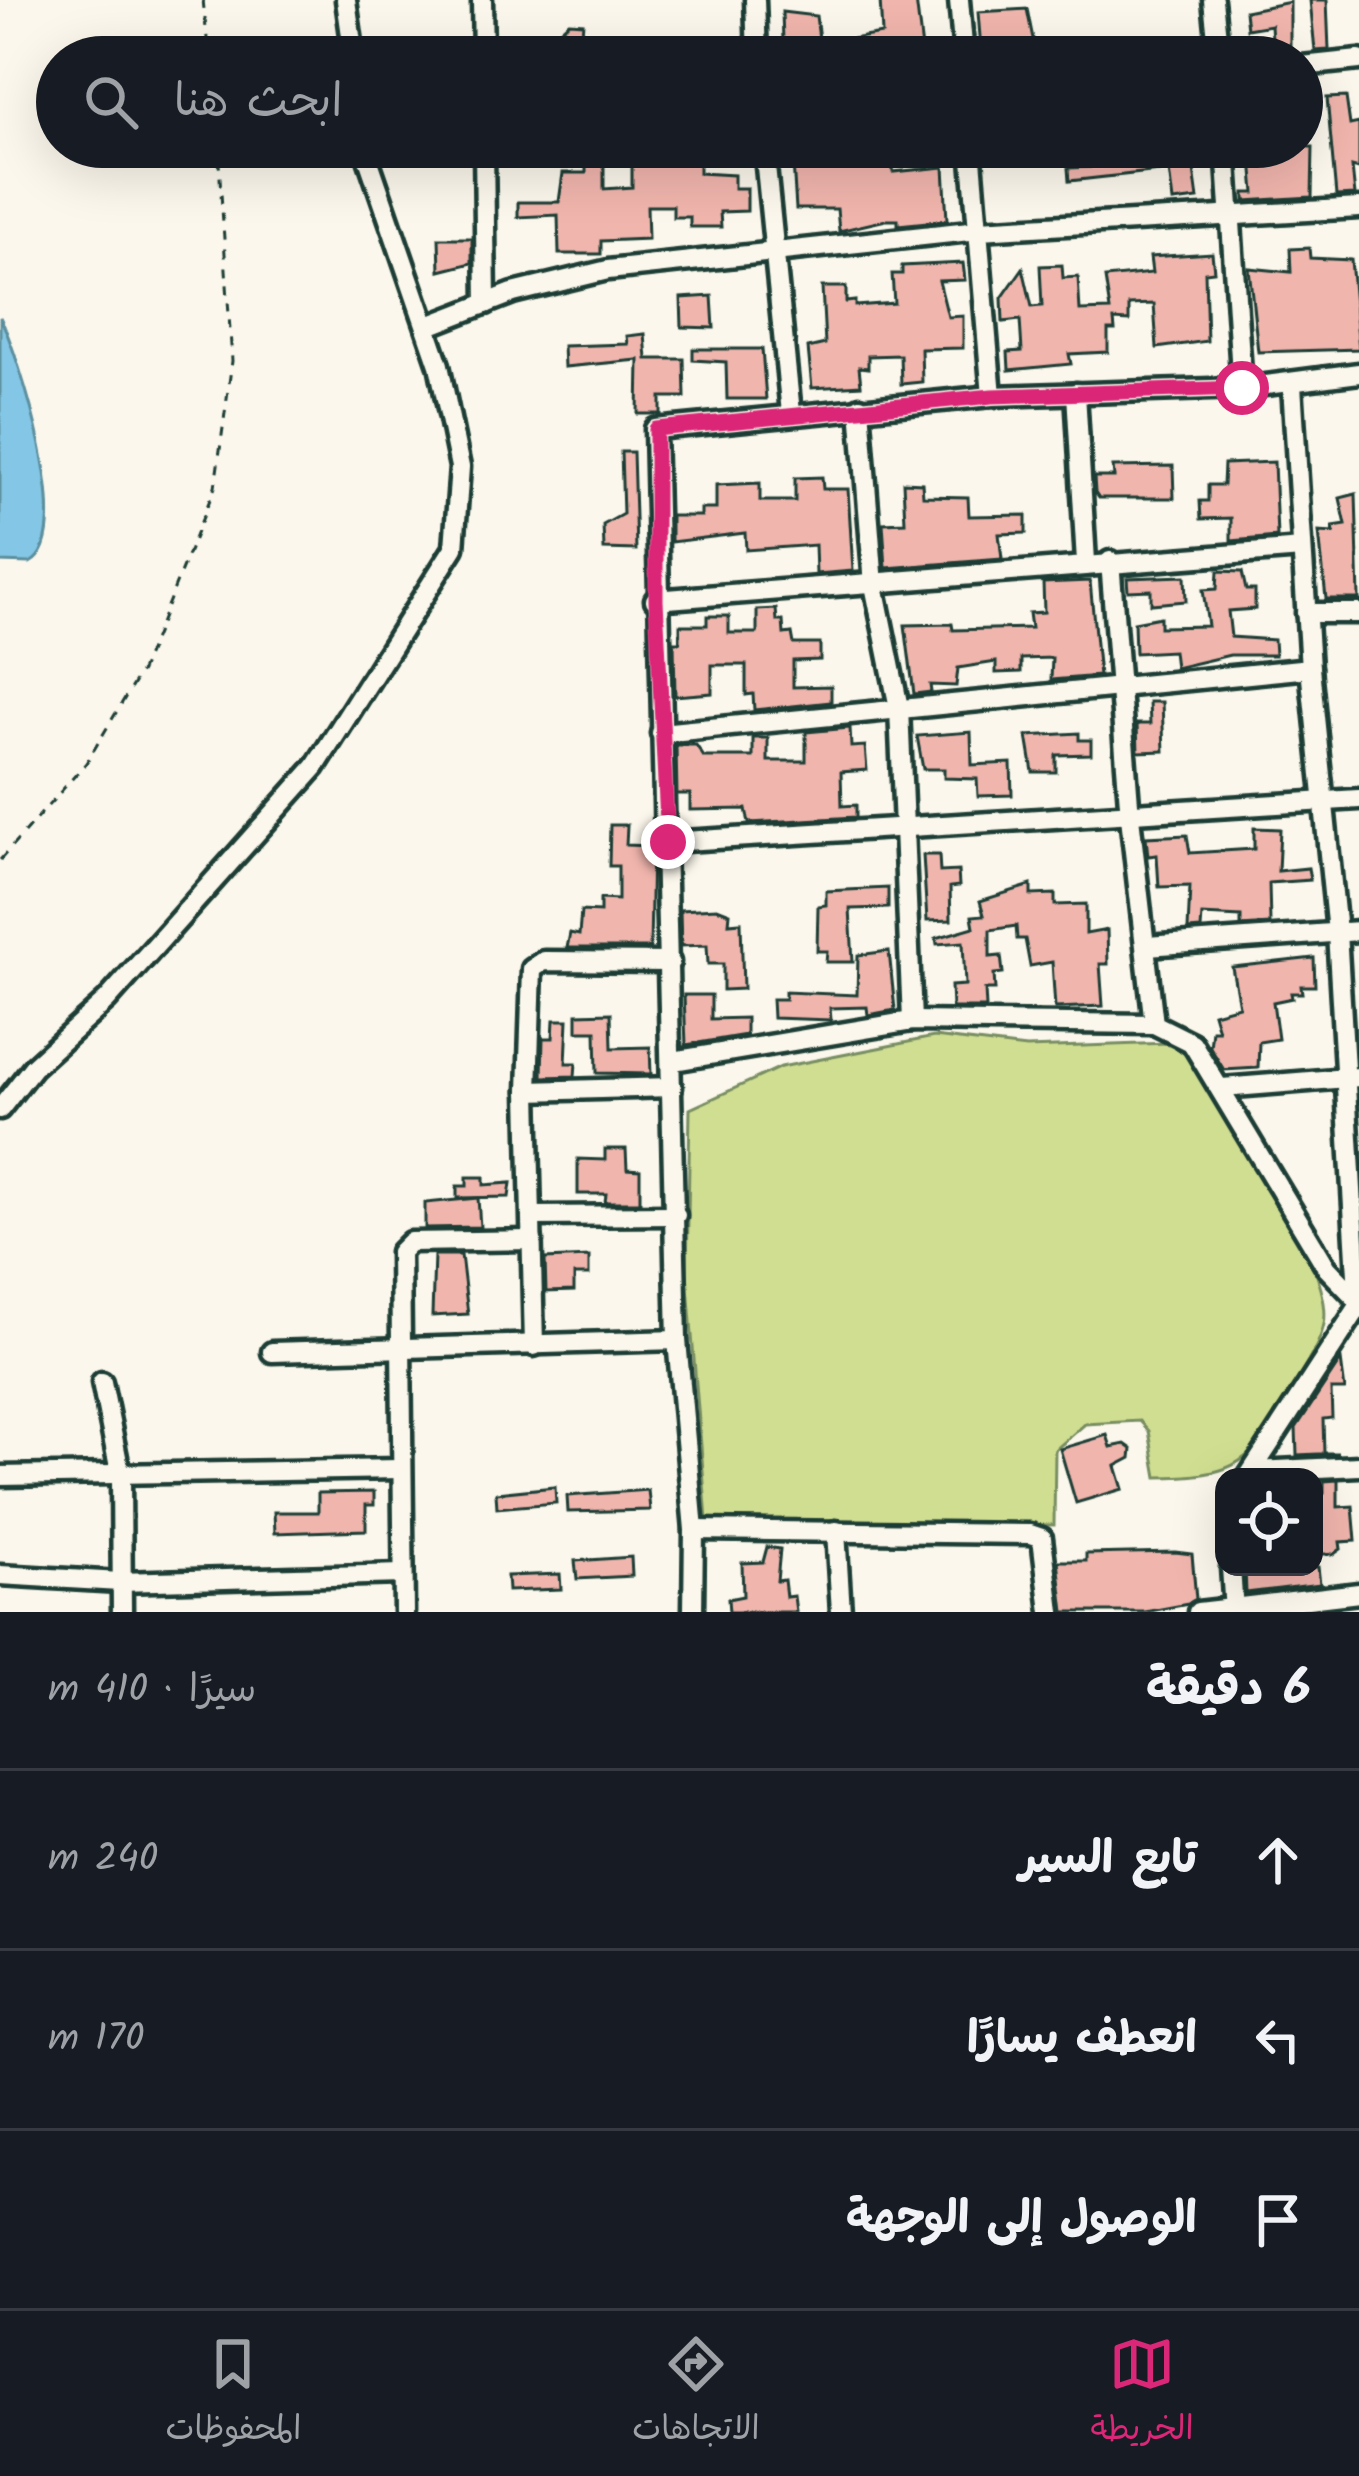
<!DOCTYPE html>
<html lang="ar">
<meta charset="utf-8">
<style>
body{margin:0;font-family:Kalam,"Playpen Sans Arabic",sans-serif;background:#20242c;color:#f1f3f6;direction:rtl}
.controls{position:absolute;right:36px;bottom:36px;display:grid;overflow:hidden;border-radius:24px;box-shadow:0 12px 48px #0002}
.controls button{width:108px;height:108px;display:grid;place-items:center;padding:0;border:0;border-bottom:3px solid #363941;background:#171b24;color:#f1f3f6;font:60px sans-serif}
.stop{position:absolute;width:36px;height:36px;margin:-27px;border:9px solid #db2777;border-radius:50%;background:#fff}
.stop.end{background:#db2777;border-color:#fff;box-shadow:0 3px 12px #0008}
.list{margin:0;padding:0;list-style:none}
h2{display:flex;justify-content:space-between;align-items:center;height:156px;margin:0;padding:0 48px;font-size:51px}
h2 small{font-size:39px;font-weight:400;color:#9ea1a6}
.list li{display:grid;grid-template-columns:78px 1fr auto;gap:36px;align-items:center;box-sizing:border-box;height:180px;padding:0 48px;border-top:3px solid #363941}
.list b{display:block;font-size:45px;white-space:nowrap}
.list em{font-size:39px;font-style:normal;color:#9ea1a6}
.icon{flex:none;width:66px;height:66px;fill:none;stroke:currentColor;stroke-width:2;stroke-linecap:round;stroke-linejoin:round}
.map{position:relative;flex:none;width:1359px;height:1612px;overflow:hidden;direction:ltr}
.search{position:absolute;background:#171b24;box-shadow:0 12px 48px #0002;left:36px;right:36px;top:36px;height:132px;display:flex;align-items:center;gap:30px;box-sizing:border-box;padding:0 42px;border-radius:66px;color:#9ea1a6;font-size:45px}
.sheet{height:696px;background:#171b24}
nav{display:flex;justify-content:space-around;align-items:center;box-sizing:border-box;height:168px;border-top:3px solid #363941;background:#171b24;font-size:33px;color:#9ea1a6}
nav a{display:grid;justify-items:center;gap:6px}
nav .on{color:#db2777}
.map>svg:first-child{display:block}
.green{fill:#d0de91;stroke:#788e62;stroke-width:3}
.water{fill:#84c6e5;stroke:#5c8f9e;stroke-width:3}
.building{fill:#f0b5ad;stroke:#1f3d34;stroke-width:3}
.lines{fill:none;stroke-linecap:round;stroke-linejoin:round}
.minor-casing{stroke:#1f3d34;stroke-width:27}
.path{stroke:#1f3d34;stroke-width:3;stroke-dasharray:9 9;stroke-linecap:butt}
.minor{stroke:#fbf7ec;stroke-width:18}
.route{stroke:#db2777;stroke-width:15}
</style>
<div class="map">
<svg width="1359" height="1612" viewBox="0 0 1359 1612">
<rect width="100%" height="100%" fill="#fbf7ec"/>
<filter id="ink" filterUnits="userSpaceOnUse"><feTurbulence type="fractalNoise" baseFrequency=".00833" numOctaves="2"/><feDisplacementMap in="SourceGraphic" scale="24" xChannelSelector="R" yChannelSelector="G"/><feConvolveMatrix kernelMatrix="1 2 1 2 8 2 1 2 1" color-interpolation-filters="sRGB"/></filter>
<g filter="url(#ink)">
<!-- green -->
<path class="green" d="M934 1037 1026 1048 1170 1043 1194 1061C1226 1113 1336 1266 1324 1324 1319 1350 1294 1382 1282 1406 1249 1470 1225 1476 1157 1477L1149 1431 1140 1421 1085 1424 1055 1450 1054 1525 707 1520 687 1273 690 1109 781 1067Z"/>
<!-- water -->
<path class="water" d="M0 317C19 357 78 538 30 563L0 562Z"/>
<!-- building -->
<g class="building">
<path d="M880 0H916L923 57H851V39L882 34Z"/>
<path d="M1310 0H1327L1329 50 1315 51Z"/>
<path d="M1290 2V51L1273 54 1271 25 1247 29 1245 11Z"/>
<path d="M1027 9 1034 44 981 49 978 12Z"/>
<path d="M782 12 816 16 819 39 808 40 810 52 794 54 793 41H783Z"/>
<path d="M569 22 583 23 579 57H554L553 36Z"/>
<path d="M1346 97 1350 125 1359 123V169L1352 167 1355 195 1336 196 1327 98Z"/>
<path d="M792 147H805V157H830V147H892L893 172 944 167 947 220 898 225V220H886L839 231 837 209H796Z"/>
<path d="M1090 147 1191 148 1198 199 1173 202 1169 170 1069 181 1068 168 1090 167Z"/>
<path d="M1251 147H1313L1312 197 1245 201V193H1255Z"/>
<path d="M660 155 699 163V173L734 175V188H747V211L720 212 721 227H690V217H673V206H647L648 239 601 241V254H559L558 215 518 217V202H559L563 173H586V163H604V189L632 187V161H660Z"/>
<path d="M439 238H472V263L440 271Z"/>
<path d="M1309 248 1310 258 1351 260 1359 349 1258 352 1249 268 1291 272 1290 249Z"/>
<path d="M1212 253 1214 271 1205 272 1207 341 1157 348 1154 304 1129 305V321L1114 320 1115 330H1108V352L1069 354 1071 364 1009 370 1008 352 1022 351 1020 320 1003 322 1002 298 1023 268 1032 307 1042 306 1040 266 1062 265 1063 278 1078 277 1080 311 1110 310 1105 278 1152 273 1150 257Z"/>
<path d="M963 263 965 280 939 281 948 317 963 316V348L921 349 922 382 901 384 900 355 868 356V368L859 367 861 385 812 388 808 348 825 344 822 287H846V302L855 301V306L894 303 892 274H902V266Z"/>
<path d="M712 296 714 328 682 327 681 298Z"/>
<path d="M645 334 647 359H684L685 397H661V414H638L639 360 564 367 563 346 628 344 627 336Z"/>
<path d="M693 349H762L766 399H727L726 362 693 360Z"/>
<path d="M621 452H633L636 550 604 549 603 525 623 514Z"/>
<path d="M1274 462 1277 537 1231 541V518L1201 519 1200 501H1208V485H1223L1224 464Z"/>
<path d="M1173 466 1174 498H1099L1095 492 1094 477H1114L1113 467Z"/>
<path d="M822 477 823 489H848L853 571 816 574 815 545 746 550 745 533 671 542V516H701V509H716V485L760 483V501H795V478Z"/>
<path d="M903 482 922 483 923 496 968 497 969 516 1026 515V533L999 534 1002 559 886 568 883 523 905 522Z"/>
<path d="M1356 494 1359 599H1326L1319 532 1334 533 1333 527 1346 525 1340 498Z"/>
<path d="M1218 571 1242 572 1246 590H1255V609L1228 611 1231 637 1274 640 1275 655H1230L1175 668 1173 651 1135 653 1134 622 1160 617V627L1208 626 1203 590 1217 589Z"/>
<path d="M1185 576 1186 601 1151 604V590L1128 591 1127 578Z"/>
<path d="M1090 581 1099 676 1051 680 1052 658 1021 659V672L996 673V662L958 668 956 686 930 685 931 692 914 694 905 625 952 624 953 630 1031 628 1029 613 1044 612 1043 583Z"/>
<path d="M776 609 777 621H783L784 634 792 633 794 644H820V660L793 661V687L831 686V702L754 710 753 694 746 695V665H712V693L675 696 674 642H680V625H707V616H729V633H757V610Z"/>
<path d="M1149 702H1162L1164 751 1138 752 1137 724H1150Z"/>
<path d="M850 728 851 747 865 746 867 770 841 772 842 806 856 805V817L749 823 746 809 690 810V794H677L676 745H696L704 757H753V738H768V761H806V732Z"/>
<path d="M971 732 972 765 1011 763 1012 795 978 796 977 779 944 778V769H923L917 736Z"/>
<path d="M1079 733V740H1091V754L1056 755V772H1033L1027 736Z"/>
<path d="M610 825H627L626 845 652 846 650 948H567L570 933 579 935 581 911 600 912V899L618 900V866H609Z"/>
<path d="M1254 828 1280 829 1278 871 1308 868 1310 880 1269 883 1270 924 1241 926V917L1202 915 1201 929 1188 930 1190 886 1159 887 1157 855 1148 856 1146 837 1187 835 1190 853 1254 849Z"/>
<path d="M923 855H939L940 872 958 871 959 886 950 887 951 920 927 921Z"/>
<path d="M1031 885V895L1055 894V905L1086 904V934L1107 930 1108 964H1100L1103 1006 1055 1008 1052 962 1030 966 1025 939H1017L1016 926 990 930V957L1001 956 1003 973 994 974 995 990H985L986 1008H952L951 986 965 985 963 942 937 944 936 938 974 927 972 916 984 915 980 901Z"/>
<path d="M888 888V908L850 909 853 962H826L827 951H817L818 906 826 905V891Z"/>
<path d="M717 908 730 913 729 923 741 922 743 989 723 990V964H708L707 945 681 946 680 910Z"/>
<path d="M889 951 895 1010 868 1015 867 1007 830 1008 831 1020 773 1018 772 999H785V992L857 995 858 955Z"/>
<path d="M1314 958 1315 986H1301L1302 993H1291L1292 998 1273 1002 1278 1039 1259 1042 1258 1068 1224 1070 1210 1047 1212 1030H1218L1213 1013 1239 1006 1232 967Z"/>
<path d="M684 995H711V1019L746 1018V1035L686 1045Z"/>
<path d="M611 1013 612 1048 650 1047 651 1074 597 1073 596 1031H577V1014Z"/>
<path d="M554 1020H568L566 1063H576L575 1076 542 1077 543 1038H553Z"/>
<path d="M605 1149H626L627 1169 640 1170V1202H605L606 1194H578V1159L605 1160Z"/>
<path d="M467 1177H484V1185L511 1183 509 1197 457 1198V1186H467Z"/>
<path d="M478 1198 480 1227 425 1228V1203Z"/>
<path d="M434 1255H461L468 1314 432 1316Z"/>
<path d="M589 1257V1275H574V1291L546 1292 545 1259Z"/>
<path d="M1341 1360 1345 1390H1331L1332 1418 1323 1419 1324 1453H1339L1297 1455 1296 1428Z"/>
<path d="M1107 1435 1111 1447 1125 1444 1132 1449 1131 1458 1116 1466 1123 1489 1076 1503 1060 1449Z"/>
<path d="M1338 1480V1507L1353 1506 1356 1541 1340 1542 1341 1549 1334 1554H1315L1314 1493H1324V1481Z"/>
<path d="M555 1487 556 1503 497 1508 496 1493Z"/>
<path d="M648 1490 650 1510 568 1512 567 1496Z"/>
<path d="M374 1492V1505H366V1530L275 1533 274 1512H318V1493Z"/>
<path d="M767 1547 780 1549 777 1581 784 1580 786 1597 794 1596 796 1612H729L728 1599 743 1596 742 1563 763 1562Z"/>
<path d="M1175 1552 1192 1554 1196 1599 1188 1604 1145 1612H1064L1058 1561H1086V1554Z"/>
<path d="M631 1557 632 1576 577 1579 575 1561Z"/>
<path d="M1245 1567H1318L1320 1584 1246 1593Z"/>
<path d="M560 1574 561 1589 508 1591 507 1576Z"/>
</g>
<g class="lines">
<defs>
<g id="minor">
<path d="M346 0 354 57"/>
<path d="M482 0 483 57"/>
<path d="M755 0 757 57"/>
<path d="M959 0 964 57"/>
<path d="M1213 0 1219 57"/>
<path d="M1302 66 1359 60"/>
<path d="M484 147 486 304"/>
<path d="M764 147 791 413"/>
<path d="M971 147 992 396"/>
<path d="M1226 147 1242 388"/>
<path d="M428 326 513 293 608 270 979 230 1359 208"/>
<path d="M1292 385 1310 668 1337 932 1359 1310"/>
<path d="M1076 393 1086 562"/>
<path d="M860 407 874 585 899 708 912 1021"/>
<path d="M1110 561 1130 817 1154 1024 1192 1043 1327 1268 1356 1298"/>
<path d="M655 600 1302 549"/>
<path d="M1306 613H1359"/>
<path d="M661 733 1310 668"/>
<path d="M668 842 1359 799"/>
<path d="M1147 946 1359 931"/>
<path d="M673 1061 912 1021 1154 1024"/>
<path d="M1222 1088 1359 1077"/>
<path d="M528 1091 672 1087"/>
<path d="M0 1109 33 1067 107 1000 315 767 454 548 460 467 439 365 364 147"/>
<path d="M532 1216 676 1215"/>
<path d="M534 1346 528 1091 532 969 544 961 670 962"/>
<path d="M272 1352 677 1340"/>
<path d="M102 1382 121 1477 122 1612"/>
<path d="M1255 1471 1359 1466"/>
<path d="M0 1476 400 1469"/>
<path d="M1248 1477 1359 1306"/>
<path d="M694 1530 1030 1534 1042 1538 1051 1612"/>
<path d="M836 1531 841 1612"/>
<path d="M1231 1567 1234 1612"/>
<path d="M0 1575 120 1582 403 1574"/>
<path d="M404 1612 400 1252 410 1242 532 1240"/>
<path d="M693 1612 694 1530 677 1340 655 429 992 396 1242 388 1359 373"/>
<path d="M1198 1612 1359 1593"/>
</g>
</defs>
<!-- minor casing -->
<use href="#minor" class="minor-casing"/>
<!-- path -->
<g class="path">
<path d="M203 0 209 57"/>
<path d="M0 860 86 763 141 671 215 487 232 361 218 147"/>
</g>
<!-- minor -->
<use href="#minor" class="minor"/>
</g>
</g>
<g class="lines" filter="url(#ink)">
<!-- route -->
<path class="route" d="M668 842 656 600V429L992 396 1242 388"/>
</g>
</svg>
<div class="controls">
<button><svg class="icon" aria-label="locate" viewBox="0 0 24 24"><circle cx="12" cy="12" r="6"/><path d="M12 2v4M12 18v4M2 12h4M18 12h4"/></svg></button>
</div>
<div class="stop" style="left:1242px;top:388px"></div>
<div class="stop end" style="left:668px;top:842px"></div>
<div class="search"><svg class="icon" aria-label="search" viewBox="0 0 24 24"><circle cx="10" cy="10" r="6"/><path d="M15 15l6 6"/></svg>ابحث هنا</div>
</div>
<section class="sheet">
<h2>6 دقيقة<small>سيرًا · 410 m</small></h2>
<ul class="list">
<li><svg class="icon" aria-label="ahead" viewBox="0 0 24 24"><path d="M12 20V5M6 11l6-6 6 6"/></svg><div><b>تابع السير</b></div><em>240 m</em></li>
<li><svg class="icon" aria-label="left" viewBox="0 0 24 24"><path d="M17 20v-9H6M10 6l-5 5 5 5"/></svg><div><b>انعطف يسارًا</b></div><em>170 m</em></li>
<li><svg class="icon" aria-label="arrive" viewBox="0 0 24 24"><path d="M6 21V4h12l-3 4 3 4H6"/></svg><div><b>الوصول إلى الوجهة</b></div></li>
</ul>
</section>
<nav>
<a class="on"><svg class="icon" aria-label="map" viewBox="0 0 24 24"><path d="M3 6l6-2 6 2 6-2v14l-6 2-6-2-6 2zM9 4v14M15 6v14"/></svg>الخريطة</a>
<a><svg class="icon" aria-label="directions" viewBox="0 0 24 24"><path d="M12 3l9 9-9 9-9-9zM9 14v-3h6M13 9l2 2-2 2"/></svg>الاتجاهات</a>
<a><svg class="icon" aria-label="saved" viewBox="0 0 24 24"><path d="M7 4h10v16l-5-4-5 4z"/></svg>المحفوظات</a>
</nav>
